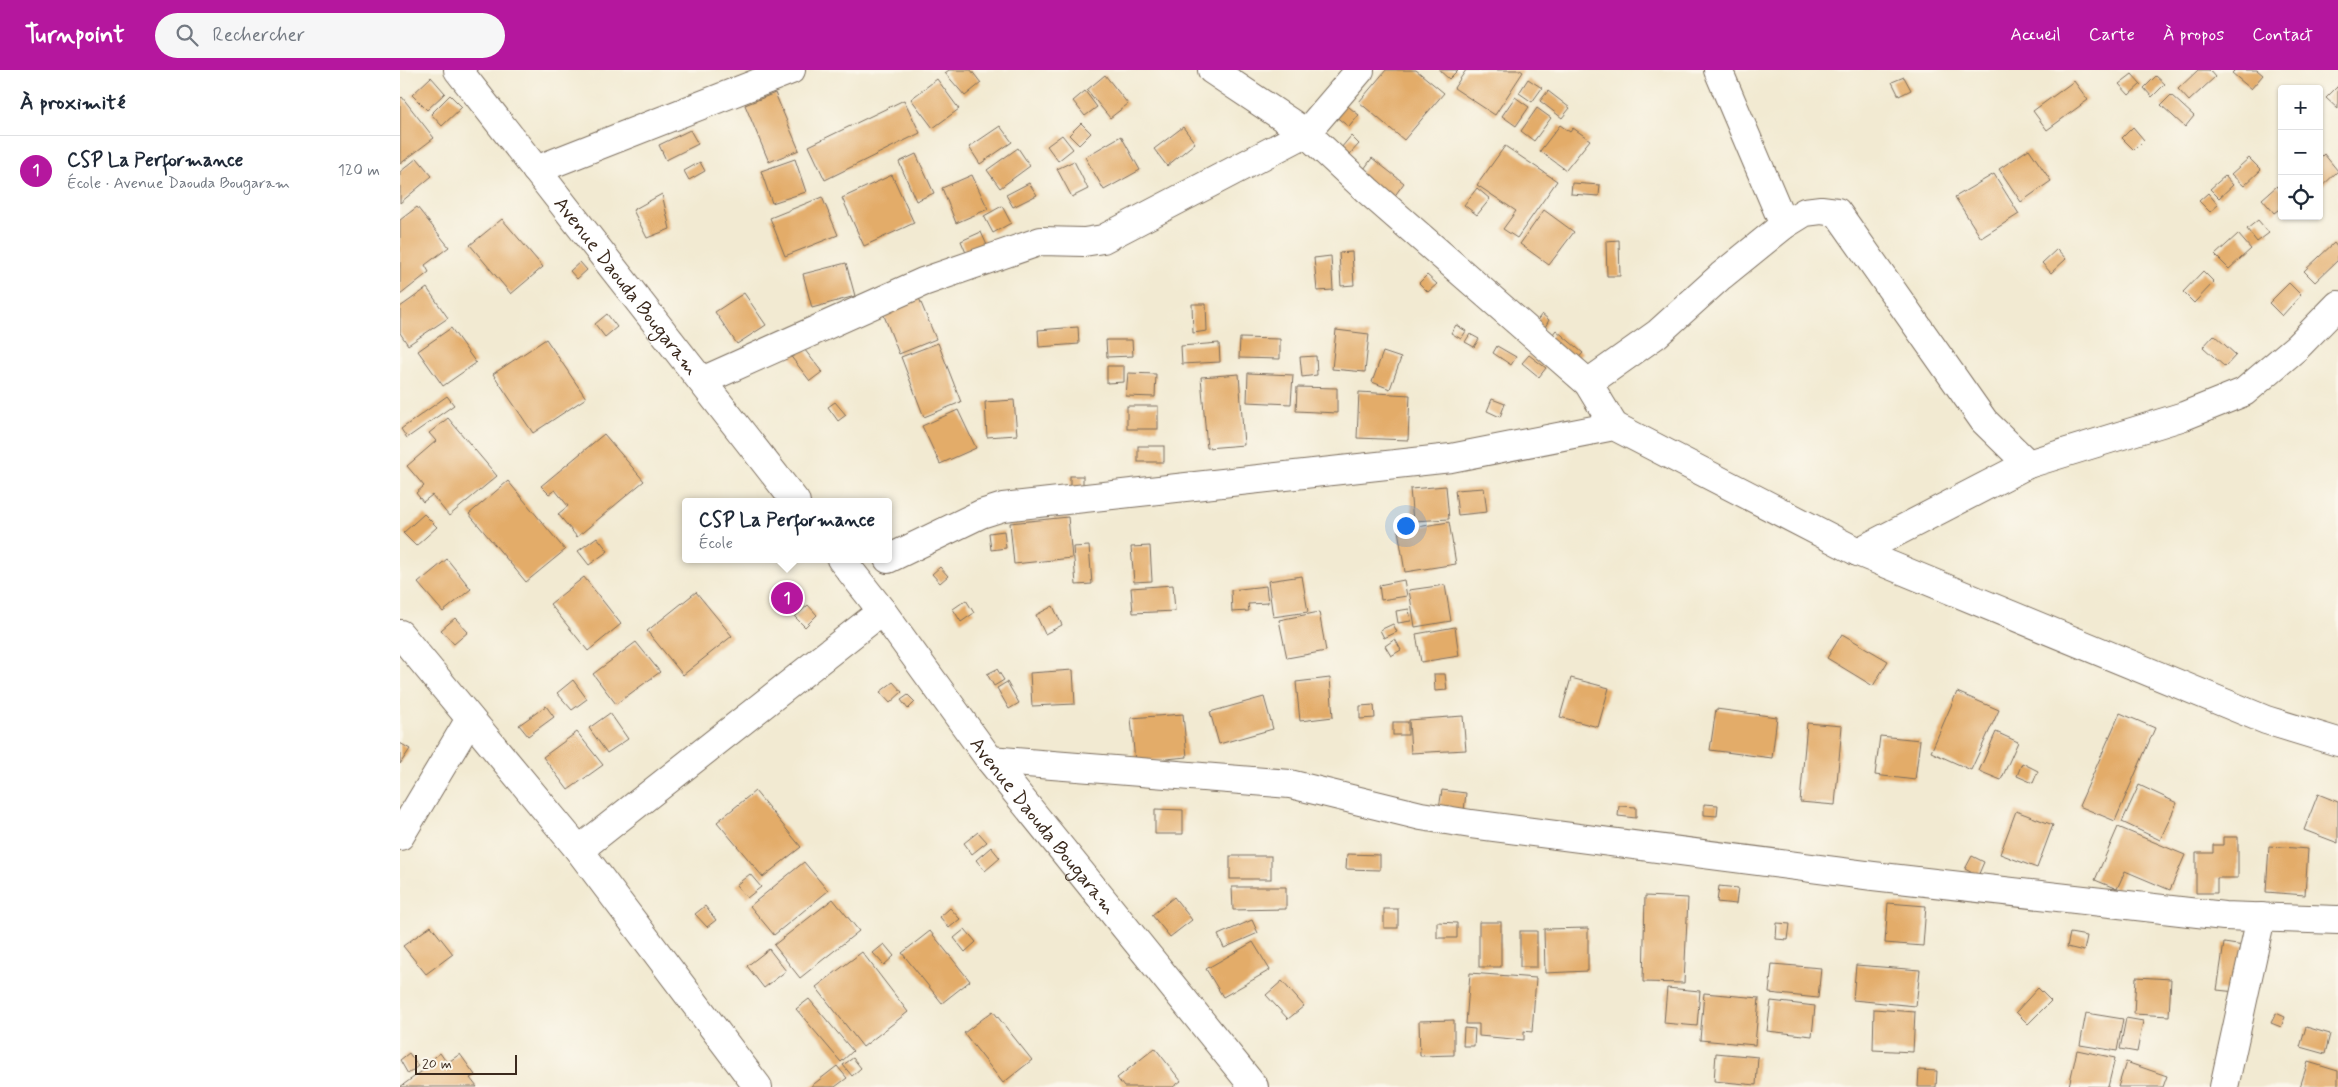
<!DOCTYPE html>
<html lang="fr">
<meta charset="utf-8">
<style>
body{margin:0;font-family:Mynerve,sans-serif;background:#f6f6f7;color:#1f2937}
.controls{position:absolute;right:15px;top:15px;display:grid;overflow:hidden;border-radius:5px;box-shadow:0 1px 4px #0004}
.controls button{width:45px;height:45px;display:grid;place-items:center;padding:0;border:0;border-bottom:1px solid #e0e1e3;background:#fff;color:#1f2937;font:25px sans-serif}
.scale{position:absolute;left:15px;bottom:12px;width:102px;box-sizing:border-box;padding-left:5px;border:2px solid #3b2a1e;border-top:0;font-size:14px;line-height:18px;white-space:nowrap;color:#3b2a1e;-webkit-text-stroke:4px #fbf7ec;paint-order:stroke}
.you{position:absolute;left:1005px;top:455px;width:18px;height:18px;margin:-12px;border:4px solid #fff;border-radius:50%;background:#1a73e8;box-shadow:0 0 0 8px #1a73e833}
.badge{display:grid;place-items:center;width:32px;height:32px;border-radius:50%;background:#b5179e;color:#fff;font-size:16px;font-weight:700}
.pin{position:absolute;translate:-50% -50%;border:2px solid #fff;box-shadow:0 1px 5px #0006}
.popup{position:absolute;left:282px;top:428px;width:210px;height:65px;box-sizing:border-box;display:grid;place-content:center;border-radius:5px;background:#fff;filter:drop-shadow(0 1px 4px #0005);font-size:16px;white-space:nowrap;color:#747a83}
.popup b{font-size:19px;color:#1f2937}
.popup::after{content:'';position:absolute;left:50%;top:100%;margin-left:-10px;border:10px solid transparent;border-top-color:#fff}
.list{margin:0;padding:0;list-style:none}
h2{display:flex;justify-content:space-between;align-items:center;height:65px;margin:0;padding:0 20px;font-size:21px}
h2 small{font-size:16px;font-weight:400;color:#747a83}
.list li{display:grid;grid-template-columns:32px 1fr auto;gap:15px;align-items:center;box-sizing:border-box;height:70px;padding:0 20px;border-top:1px solid #e0e1e3}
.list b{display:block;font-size:19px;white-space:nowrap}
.list p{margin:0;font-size:16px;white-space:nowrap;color:#747a83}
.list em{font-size:16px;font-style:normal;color:#747a83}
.icon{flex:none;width:28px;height:28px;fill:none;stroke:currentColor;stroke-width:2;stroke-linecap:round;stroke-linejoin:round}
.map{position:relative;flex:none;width:1938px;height:1017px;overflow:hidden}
header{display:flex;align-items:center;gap:30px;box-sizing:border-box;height:70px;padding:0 25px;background:#b5179e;color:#fff}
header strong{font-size:24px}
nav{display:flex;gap:28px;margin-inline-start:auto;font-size:18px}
.search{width:350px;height:45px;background:#f6f6f7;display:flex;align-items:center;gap:12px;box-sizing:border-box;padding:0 18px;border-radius:28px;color:#747a83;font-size:19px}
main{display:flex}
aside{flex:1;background:#fff}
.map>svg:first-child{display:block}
.building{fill:#e3ac69}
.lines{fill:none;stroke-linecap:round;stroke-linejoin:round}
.minor-casing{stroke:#7b6d5d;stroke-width:30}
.minor{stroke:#fff;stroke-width:28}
.labels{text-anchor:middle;stroke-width:4.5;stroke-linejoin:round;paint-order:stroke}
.street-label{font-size:20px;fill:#3b2a1e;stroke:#fbf7ec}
</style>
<header>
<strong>Turnpoint</strong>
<div class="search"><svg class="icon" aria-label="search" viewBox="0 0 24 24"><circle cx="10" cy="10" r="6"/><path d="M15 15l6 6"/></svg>Rechercher</div>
<nav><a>Accueil</a><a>Carte</a><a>À propos</a><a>Contact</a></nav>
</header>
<main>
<aside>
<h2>À proximité<small></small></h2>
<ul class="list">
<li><span class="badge">1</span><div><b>CSP La Performance</b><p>École · Avenue Daouda Bougaram</p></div><em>120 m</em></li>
</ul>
</aside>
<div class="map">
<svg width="1938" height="1017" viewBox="0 0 1938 1017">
<rect width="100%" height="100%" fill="#fbf7ec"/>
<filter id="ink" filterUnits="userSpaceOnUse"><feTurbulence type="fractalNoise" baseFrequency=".02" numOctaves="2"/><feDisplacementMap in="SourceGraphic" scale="10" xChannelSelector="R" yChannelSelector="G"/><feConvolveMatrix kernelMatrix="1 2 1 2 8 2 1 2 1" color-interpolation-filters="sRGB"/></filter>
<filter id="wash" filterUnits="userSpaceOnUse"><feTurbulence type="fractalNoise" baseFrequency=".0096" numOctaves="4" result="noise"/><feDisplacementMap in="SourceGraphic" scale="20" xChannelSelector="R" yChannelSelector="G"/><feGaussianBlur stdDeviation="1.12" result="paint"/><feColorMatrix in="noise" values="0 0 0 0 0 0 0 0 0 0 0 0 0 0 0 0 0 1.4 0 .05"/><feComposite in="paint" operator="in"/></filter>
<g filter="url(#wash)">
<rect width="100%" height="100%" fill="#f2ead2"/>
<g id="blocks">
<!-- building -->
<g class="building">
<path d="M549 0H571L581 13 565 26 545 3Z"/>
<path d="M986 0H1016L1044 23 1004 70 959 32Z"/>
<path d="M1039 0H1058L1049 9Z"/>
<path d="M1066 0H1120L1123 2 1095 45 1054 18Z"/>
<path d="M1798 0H1809L1815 7 1789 31 1778 19Z"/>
<path d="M1835 0H1857L1863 5 1851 19 1832 3Z"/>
<path d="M1732 4 1741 14 1729 25 1719 14Z"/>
<path d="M705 5 728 34 710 48 687 20Z"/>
<path d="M1756 6 1765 14 1752 27 1744 18Z"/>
<path d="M31 7 45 23 27 40 12 25Z"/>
<path d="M1504 7 1511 20 1499 26 1492 12Z"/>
<path d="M537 9 559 39 533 58 511 29Z"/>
<path d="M1128 9 1142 18 1132 32 1119 23Z"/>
<path d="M1674 11 1688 30 1647 60 1633 41Z"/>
<path d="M1938 16V39L1926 28Z"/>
<path d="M685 21 697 37 685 46 673 31Z"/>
<path d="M1148 21 1170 38 1162 48 1140 31Z"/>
<path d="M375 23 399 80 369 92 345 35Z"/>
<path d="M50 25 62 37 42 56 31 44Z"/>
<path d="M1771 25 1794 46 1785 57 1761 35Z"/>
<path d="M2 27 34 68 0 94V29Z"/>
<path d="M1115 27 1129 37 1116 56 1102 46Z"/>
<path d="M504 30 520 63 425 110 409 76Z"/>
<path d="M945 34 959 45 949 57 935 46Z"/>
<path d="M1137 38 1151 48 1134 71 1121 61Z"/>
<path d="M681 53 691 63 679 75 669 65Z"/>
<path d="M1160 55 1170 62 1173 58 1190 70 1166 100 1140 81Z"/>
<path d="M600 56 612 72 580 94 569 77Z"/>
<path d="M783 57 795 73 767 96 754 79Z"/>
<path d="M1733 57 1744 70 1734 80 1722 68Z"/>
<path d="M290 60 298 74 266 90 259 75Z"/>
<path d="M662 65 673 79 658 91 647 76Z"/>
<path d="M721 66 740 100 704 120 685 87Z"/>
<path d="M951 66 959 74 949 85 941 78Z"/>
<path d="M1105 76 1157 111 1117 168 1103 159 1116 141 1077 115Z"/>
<path d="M618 78 630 96 600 118 587 100Z"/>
<path d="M1629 79 1651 111 1621 132 1599 99Z"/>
<path d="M516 84 534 123 516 131 499 92Z"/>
<path d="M1924 84 1938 101 1919 119V89Z"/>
<path d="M17 88 32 106 0 133V102Z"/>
<path d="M972 88 1004 113 991 131 959 106Z"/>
<path d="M1849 88 1861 100 1844 116 1831 104Z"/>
<path d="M395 89 406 122 372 133 361 101Z"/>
<path d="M674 91 688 119 672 127 657 99Z"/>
<path d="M300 92 305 101 289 110 284 101Z"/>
<path d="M1594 104 1619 144 1581 168 1555 127Z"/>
<path d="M492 105 514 153 464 176 442 128Z"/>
<path d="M572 105 588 139 556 153 542 118Z"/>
<path d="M1825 106 1833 115 1819 128 1810 119Z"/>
<path d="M629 113 637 125 613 137 606 125Z"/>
<path d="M1172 113 1200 115 1199 126 1171 124Z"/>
<path d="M1877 116 1882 122V137L1874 143 1862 129Z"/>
<path d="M1077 118 1090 129 1077 145 1064 135Z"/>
<path d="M1808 123 1818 135 1810 142 1799 131Z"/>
<path d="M262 124 270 159 247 168 233 140Z"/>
<path d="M422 127 438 165 385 186 370 148Z"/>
<path d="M602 136 611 153 593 163 584 146Z"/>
<path d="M17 137 49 177 25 195 29 202 0 225V150Z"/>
<path d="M1144 140 1174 162 1149 195 1120 174Z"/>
<path d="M102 149 143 197 111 224 70 175Z"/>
<path d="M1858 150 1869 163 1857 172 1847 159Z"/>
<path d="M581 162 590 182 569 190 561 171Z"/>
<path d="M1838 164 1851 179 1829 199 1815 185Z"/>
<path d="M1219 170 1220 206H1207L1206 171Z"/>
<path d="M1934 173 1938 178V190L1915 212 1904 201Z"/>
<path d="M1657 179 1666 189 1651 203 1642 193Z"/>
<path d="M952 182 954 215 941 216 939 183Z"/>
<path d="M931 186 933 220 917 221 914 188Z"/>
<path d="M180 192 187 200 177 209 170 201Z"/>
<path d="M446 193 455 226 412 238 403 204Z"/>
<path d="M1803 201 1814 212 1794 233 1783 222Z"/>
<path d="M1027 205 1037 214 1028 222 1019 213Z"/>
<path d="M1889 213 1901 225 1882 246 1869 233Z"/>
<path d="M27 218 48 248 8 275 0 263V237Z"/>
<path d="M344 223 366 255 337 274 315 242Z"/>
<path d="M519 228 536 269 499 284 483 243Z"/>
<path d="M792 234H806L807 261 793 263Z"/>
<path d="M207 244 217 257 205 267 195 254Z"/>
<path d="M1142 244 1149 250 1144 259 1135 253Z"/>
<path d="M1056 255 1066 261 1061 269 1051 263Z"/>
<path d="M678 257 679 274 639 277 638 260Z"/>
<path d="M51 258 76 293 43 316 18 281Z"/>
<path d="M936 260 969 264 965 302 932 299Z"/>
<path d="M1156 260 1183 283 1175 292 1149 269Z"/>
<path d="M1070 264 1079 269 1074 277 1065 272Z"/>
<path d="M1814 265 1836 285 1825 297 1803 277Z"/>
<path d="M840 268 880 269V289L839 288Z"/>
<path d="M146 269 186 328 133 363 93 304Z"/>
<path d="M706 270H732L733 286 707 287Z"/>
<path d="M538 273 561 332 524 347 501 287Z"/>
<path d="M819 273 820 292 782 294 781 276Z"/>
<path d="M401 275 422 302 410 311 389 284Z"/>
<path d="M1097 276 1116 287 1111 295 1093 283Z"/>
<path d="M983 282 1001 288 990 319 972 312Z"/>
<path d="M1129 285 1146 298 1139 307 1122 293Z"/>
<path d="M916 286 917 305 902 307 900 287Z"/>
<path d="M707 296H724V312L707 313Z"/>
<path d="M728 303 756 304 755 327 726 326Z"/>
<path d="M848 303 893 305 891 334 847 332Z"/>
<path d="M839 304 844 375 807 378 801 307Z"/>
<path d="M897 317 937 318V343L896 341Z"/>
<path d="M959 322 1010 325 1008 370 957 368Z"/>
<path d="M47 326 54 335 7 368 1 359Z"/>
<path d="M1092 329 1105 334 1100 347 1087 341Z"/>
<path d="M614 330 617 365 587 367 585 332Z"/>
<path d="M435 332 446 345 438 351 428 337Z"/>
<rect x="727" y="336" width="31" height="23"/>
<path d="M558 340 576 378 540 394 522 356Z"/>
<path d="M48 348 97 406 49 446 32 425 23 432 16 423 24 416 7 396 36 371 29 363Z"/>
<path d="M204 364 244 411 177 467 158 444 168 436 155 420 149 424 141 416Z"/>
<rect x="738" y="376" width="26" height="16"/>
<rect x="670" y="406" width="13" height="14"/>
<path d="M108 411 165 480 126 512 69 444Z"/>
<path d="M1046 416 1049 449 1013 451 1010 419Z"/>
<path d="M1084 418 1087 442 1058 445 1055 420Z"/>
<path d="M24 444 37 457 16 476 3 463Z"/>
<path d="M668 447 672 488 614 494 610 453Z"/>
<path d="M1049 452 1056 494 1005 502 998 460Z"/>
<path d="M604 461 606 478 591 480 589 463Z"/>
<path d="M197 467 208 481 189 495 178 481Z"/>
<path d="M689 476 692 514 676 515 673 477Z"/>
<path d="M750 476 752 511 734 512 731 477Z"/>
<path d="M47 489 71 519 43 542 18 513Z"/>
<path d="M540 497 548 506 540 513 532 504Z"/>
<path d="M902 506 908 542 873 547 868 511Z"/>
<path d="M184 507 221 554 188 581 150 534Z"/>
<path d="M1004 510 1007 526 981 530 979 515Z"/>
<path d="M773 515 775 541 733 543 731 518Z"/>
<path d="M1045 515 1051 551 1015 557 1009 520Z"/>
<path d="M866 516 868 533 848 534 849 541 832 542 831 520Z"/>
<path d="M296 522 332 566 283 605 247 561Z"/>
<path d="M566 530 574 543 561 552 553 539Z"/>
<path d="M408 535 417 545 405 557 395 547Z"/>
<path d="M653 536 662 555 645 564 636 545Z"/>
<path d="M1009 539 1011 551 998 553 996 541Z"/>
<path d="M919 542 926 581 887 588 879 550Z"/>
<path d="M55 548 68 562 54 574 41 560Z"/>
<path d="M993 554 997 562 984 568 980 560Z"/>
<path d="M1055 557 1059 586 1021 592 1016 564Z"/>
<path d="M1442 564 1488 591 1473 616 1427 588Z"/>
<path d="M995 569 1001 580 991 586 985 576Z"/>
<path d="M236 572 260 602 216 634 193 604Z"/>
<path d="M597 599 604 610 594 616 587 604Z"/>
<path d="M673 600 675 634 632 636 630 603Z"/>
<path d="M1034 604H1045L1047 620 1035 621Z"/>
<path d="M930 608 933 647 900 651 896 612Z"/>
<path d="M1171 608 1209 618 1198 657 1160 647Z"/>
<path d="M173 610 187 629 172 640 157 623Z"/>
<path d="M493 612 502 622 490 633 480 622Z"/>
<path d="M607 612 619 633 609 639 597 618Z"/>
<path d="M1557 622 1599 640 1571 700 1531 682Z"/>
<path d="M508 625 515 632 508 639 501 630Z"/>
<path d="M864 627 873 659 819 674 810 642Z"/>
<path d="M974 635 975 648 960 649V636Z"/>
<path d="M146 636 154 647 128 666 119 655Z"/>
<path d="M1316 639 1377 647 1372 688 1310 680Z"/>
<path d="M210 643 228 669 207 683 189 658Z"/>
<path d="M1720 643 1755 658 1715 751 1679 736Z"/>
<path d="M783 644 787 687 735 692 731 648Z"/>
<path d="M1063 646 1066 680 1011 683 1009 650Z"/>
<rect x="993" y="652" width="15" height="13"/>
<path d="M1407 653 1442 656 1435 735 1400 732Z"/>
<path d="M177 662 203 695 168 720 143 687Z"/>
<path d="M1596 662 1618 672 1601 710 1579 701Z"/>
<path d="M1480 666 1520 670 1515 710 1475 705Z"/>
<path d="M0 673 10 679 0 694Z"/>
<path d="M1622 693 1638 701 1633 713 1617 706Z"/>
<path d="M1739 715 1777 733 1760 770 1722 752Z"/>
<path d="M1042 720 1066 723 1064 741 1039 738Z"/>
<path d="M355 721 401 777 363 807 317 752Z"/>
<path d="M1918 724 1938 732V773L1904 760Z"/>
<path d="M1304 734 1318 735 1317 746 1304 745Z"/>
<path d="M1219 736 1236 737V748L1218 746Z"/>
<path d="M755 739 783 740V764H755Z"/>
<path d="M1616 741 1653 755 1637 798 1600 784Z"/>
<path d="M1718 757 1785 785 1770 820 1725 801 1717 819 1695 810Z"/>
<path d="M578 762 587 772 572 784 564 773Z"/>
<path d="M1823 767H1838V808H1817V823H1796V783H1813V775H1823Z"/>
<path d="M1869 776 1908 779 1905 825 1866 822Z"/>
<path d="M591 777 600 788 585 801 576 790Z"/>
<path d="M947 784 980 785V800L946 799Z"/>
<rect x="830" y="786" width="41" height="23"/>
<path d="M1572 786 1584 792 1578 806 1565 799Z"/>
<path d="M404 792 428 821 374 865 350 836Z"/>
<path d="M350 804 361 817 347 828 336 815Z"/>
<path d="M1319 816 1338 818 1336 834 1317 832Z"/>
<path d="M832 817H886V839L833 840Z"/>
<path d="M1245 826 1288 828 1284 913 1243 912Z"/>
<path d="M774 827 792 850 770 867 752 845Z"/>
<path d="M433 829 459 861 400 908 374 875Z"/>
<path d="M1488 833 1526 836 1523 876 1485 873Z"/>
<path d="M305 836 316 850 307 857 295 844Z"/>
<path d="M550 838 560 849 549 858 540 847Z"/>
<rect x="984" y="839" width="14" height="19"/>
<path d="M852 850 858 863 824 878 818 865Z"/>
<path d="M1037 852 1057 853V868H1037Z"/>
<rect x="1079" y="852" width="22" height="45"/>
<path d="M1377 853 1390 854 1388 870 1376 869Z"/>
<path d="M31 856 53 884 26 904 3 876Z"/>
<path d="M1188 858V901L1145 903 1144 859Z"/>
<path d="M565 859 576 872 565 882 554 868Z"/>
<path d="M530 861 570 911 542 933 502 883Z"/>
<rect x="1120" y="861" width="17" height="36"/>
<path d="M1670 863 1687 866 1684 881 1667 877Z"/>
<path d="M853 872 870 900 823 927 806 899Z"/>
<path d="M1824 873 1844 876 1836 922 1817 920Z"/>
<path d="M484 874 494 886 484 895 473 883Z"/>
<path d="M369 879 386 901 364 918 347 896Z"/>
<path d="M462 882 508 942 463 977 416 917Z"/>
<path d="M1372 894 1421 898 1418 928 1369 923Z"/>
<path d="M1456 895 1520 900 1516 936 1453 930Z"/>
<path d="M1070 903 1136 908 1132 962 1124 961V970L1079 966V954H1066Z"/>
<path d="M1736 907 1771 909 1769 946 1734 944Z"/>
<path d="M882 911 904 936 888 949 866 925Z"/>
<path d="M1267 918 1300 921 1297 956 1264 953Z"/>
<path d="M1638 918 1651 931 1628 954 1616 942Z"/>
<path d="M1304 923 1359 928 1355 975 1300 970Z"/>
<path d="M409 929 453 981 441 992 396 939Z"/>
<path d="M1371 931 1415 936 1412 966 1367 961Z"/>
<path d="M1474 939 1515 942 1513 982 1473 980Z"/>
<path d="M593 941 632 990 603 1013 564 963Z"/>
<path d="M1686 943 1723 949 1717 981 1680 975Z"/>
<path d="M1876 943 1885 947 1881 957 1871 953Z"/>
<path d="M1726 948 1743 951 1737 982 1720 979Z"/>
<path d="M1054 950V985L1020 986 1019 951Z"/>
<path d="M1906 957 1930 964 1925 984 1900 977Z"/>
<path d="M1064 958 1075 959 1074 976H1063Z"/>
<path d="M755 978 781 1011 773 1017H724L717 1008Z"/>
<path d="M1677 980 1715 988 1708 1017 1669 1016Z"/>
<path d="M9 983 18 996 8 1004 0 990Z"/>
<path d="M40 983 47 993 60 984 75 1005 70 1008 77 1017H0L28 997 26 994Z"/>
<path d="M1316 983 1358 987 1356 1015 1314 1011Z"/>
<path d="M453 988 461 998 452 1006 443 995Z"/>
<path d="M1726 992 1767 1006 1763 1017H1718Z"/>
<path d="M1908 992 1938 1001V1017H1900Z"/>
<path d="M437 996 447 1008 435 1017H410Z"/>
<path d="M1519 1000 1537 1001 1536 1017H1518Z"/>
</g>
</g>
</g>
<g filter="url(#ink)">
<use href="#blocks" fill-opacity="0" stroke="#7b6d5d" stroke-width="1"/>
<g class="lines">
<defs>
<g id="minor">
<path id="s1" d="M58 0 396 432"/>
<path d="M960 0 906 63 967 120 1188 313 1214 356"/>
<path d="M1318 0 1384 155"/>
<path d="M136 100 391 0"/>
<path d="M302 311 523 212 641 171 684 172 703 169 906 63 812 0"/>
<path d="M1188 313 1257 264 1321 206 1384 155 1405 142 1421 140 1437 142 1584 351 1628 394 1784 346 1844 322 1897 277 1938 235"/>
<path d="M1458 482 1628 394"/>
<path id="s2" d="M441 489 482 541 590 690 854 1017"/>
<path d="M488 489 581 444 603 437 1051 388 1214 356 1458 482 1866 650 1938 672"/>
<path d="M0 564 179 780 358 1017"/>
<path d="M590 690 890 714 1021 746 1071 754 1473 806 1824 846 1938 850"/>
<path d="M0 766 70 649"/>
<path d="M179 780 482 541"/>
<path d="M1824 1017 1861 847"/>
</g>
</defs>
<!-- minor casing -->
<use href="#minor" class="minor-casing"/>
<!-- minor -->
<use href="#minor" class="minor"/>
</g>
</g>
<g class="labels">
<!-- street labels -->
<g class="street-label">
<text dy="7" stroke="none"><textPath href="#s1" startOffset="274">Avenue Daouda Bougaram</textPath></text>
<text dy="7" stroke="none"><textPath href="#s2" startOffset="335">Avenue Daouda Bougaram</textPath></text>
</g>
</g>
</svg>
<div class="controls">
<button>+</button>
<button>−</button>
<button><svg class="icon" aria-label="locate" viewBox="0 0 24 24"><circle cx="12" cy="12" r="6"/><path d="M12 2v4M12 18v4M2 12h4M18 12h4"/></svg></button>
</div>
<div class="scale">20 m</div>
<div class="you"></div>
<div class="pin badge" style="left:387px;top:528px">1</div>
<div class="popup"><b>CSP La Performance</b>École</div>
</div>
</main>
